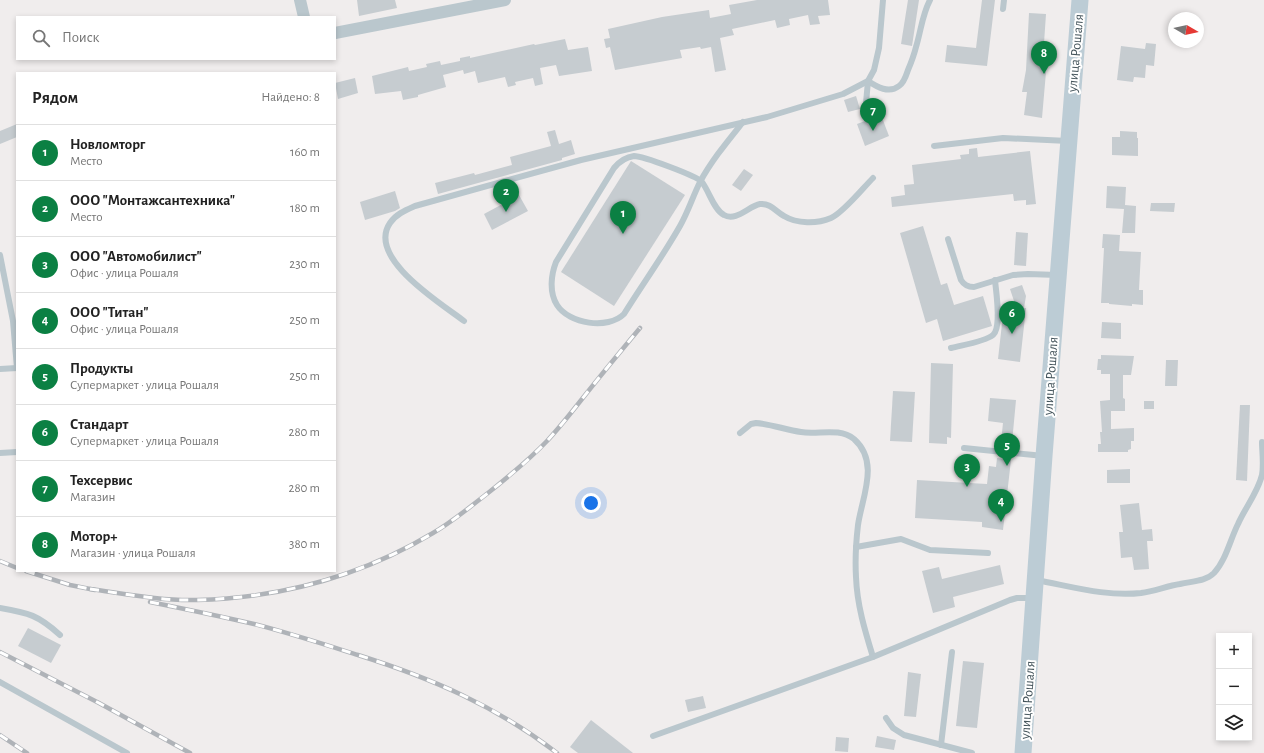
<!DOCTYPE html>
<html lang="ru">
<meta charset="utf-8">
<style>
body{margin:0;font-family:"Alegreya Sans",sans-serif;background:#f2f2f2;color:#222}
.controls{position:absolute;right:12px;bottom:12px;display:grid;overflow:hidden;border-radius:0px;box-shadow:0 2px 6px #0003}
.controls button{width:36px;height:36px;display:grid;place-items:center;padding:0;border:0;border-bottom:1px solid #e0e0e0;background:#fff;color:#222;font:20px sans-serif}
.compass{position:absolute;left:1168px;top:12px;width:36px;height:36px;border-radius:50%;background:#fff;box-shadow:0 2px 6px #0003;rotate:99deg}
.you{position:absolute;left:591px;top:503px;width:14px;height:14px;margin:-10px;border:3px solid #fff;border-radius:50%;background:#1a73e8;box-shadow:0 0 0 6px #1a73e833}
.badge{display:grid;place-items:center;width:26px;height:26px;border-radius:50%;background:#0b8043;color:#fff;font-size:13px;font-weight:700}
.pin{position:absolute;translate:-50% -33px;filter:drop-shadow(0 1px 2px #0008)}
.pin::after{content:'';position:absolute;top:21px;width:14px;height:12px;background:inherit;clip-path:polygon(0 0,100% 0,50% 100%)}
.list{margin:0;padding:0;list-style:none}
h2{display:flex;justify-content:space-between;align-items:center;height:52px;margin:0;padding:0 16px;font-size:17px}
h2 small{font-size:13px;font-weight:400;color:#767676}
.list li{display:grid;grid-template-columns:26px 1fr auto;gap:12px;align-items:center;box-sizing:border-box;height:56px;padding:0 16px;border-top:1px solid #e0e0e0}
.list b{display:block;font-size:15px;white-space:nowrap}
.list p{margin:0;font-size:13px;white-space:nowrap;color:#767676}
.list em{font-size:13px;font-style:normal;color:#767676}
.icon{flex:none;width:22px;height:22px;fill:none;stroke:currentColor;stroke-width:2;stroke-linecap:round;stroke-linejoin:round}
.map{position:relative;flex:none;width:1264px;height:753px;overflow:hidden}
.search{position:absolute;background:#fff;box-shadow:0 2px 6px #0003;left:16px;top:16px;width:320px;height:44px;display:flex;align-items:center;gap:10px;box-sizing:border-box;padding:0 14px;border-radius:0px;color:#767676;font-size:15px}
.panel{position:absolute;background:#fff;box-shadow:0 2px 6px #0003;left:16px;top:72px;width:320px;height:500px;border-radius:0px}
.map>svg:first-child{display:block}
.building{fill:#c6ccd0}
.lines{fill:none;stroke-linecap:round;stroke-linejoin:round}
.service{stroke:#bac7cd;stroke-width:6}
.minor{stroke:#bac7cd;stroke-width:12}
.secondary{stroke:#bcccd5;stroke-width:17}
.rail-casing{stroke:#afb3b8;stroke-width:4.5}
.rail{stroke:#fff;stroke-width:3;stroke-dasharray:9;stroke-linecap:butt}
.labels{text-anchor:middle;stroke-width:4;stroke-linejoin:round;paint-order:stroke}
.street-label{font-size:14px;fill:#44545b;stroke:#fff}
</style>
<div class="map">
<svg width="1264" height="753" viewBox="0 0 1264 753">
<rect width="100%" height="100%" fill="#f0eded"/>
<!-- building -->
<g class="building">
<path d="M357 0H395L397 8 359 16Z"/>
<path d="M757 0H828L830 15 818 16 820 24 810 25 808 15 789 19 790 25 777 28 775 20 732 29 734 35 720 38 726 70 715 72 711 47 701 49 700 47 680 50 682 58 615 70 610 47 606 48 604 39 610 38 608 29 662 17 709 10 710 18 731 14 729 5Z"/>
<path d="M908 0H919L912 46 901 44Z"/>
<path d="M982 0H995L987 66 945 62 947 45 976 48Z"/>
<path d="M1029 13 1046 14 1042 72H1046L1042 118 1024 115 1027 92H1022L1026 70Z"/>
<path d="M565 39 568 50 588 47 592 71 559 76 556 65 540 68 543 84 535 86 533 78 515 82 516 85 508 87 505 77 478 83 475 71 464 74 463 70 443 75 446 87 418 95V97L403 100 401 91 375 94 372 76 408 67 409 71 427 67 426 64 440 61 441 65 460 61V58L470 56V58L534 44 535 45Z"/>
<path d="M1146 43 1156 44 1154 66 1146 65 1145 78 1134 77 1133 82 1117 80 1121 46 1145 49Z"/>
<path d="M355 78 358 93 338 99 335 83Z"/>
<path d="M856 96 860 109 848 112 844 100Z"/>
<path d="M881 115 889 136 865 146 857 124Z"/>
<path d="M17 124V137L0 144V131Z"/>
<path d="M555 130 559 144 571 140 575 154 562 158V160L438 194 435 183 474 173 475 175 512 165 510 157 551 146 547 132Z"/>
<path d="M1120 131 1137 132V138H1138V156L1112 155V137H1120Z"/>
<path d="M977 148 978 157 1030 151 1036 204 1026 205V200L1014 201 1013 194 892 207 891 197 905 195 904 185 914 184 912 165 961 159 960 155 969 154V149Z"/>
<path d="M631 161 685 195 614 306 561 272Z"/>
<path d="M744 169 753 175 741 191 732 185Z"/>
<path d="M1107 186 1126 187 1125 205 1136 206 1135 233H1122L1124 209 1106 208Z"/>
<path d="M395 191 400 208 395 211 365 220 360 202Z"/>
<path d="M519 195 528 211 492 230 484 214Z"/>
<path d="M1151 203H1175L1174 212 1150 211Z"/>
<path d="M923 226 941 285 947 283 954 305 983 296 992 326 943 341 937 319 926 323 900 233Z"/>
<path d="M1016 232 1028 233 1026 266 1014 265Z"/>
<path d="M1103 234 1120 235 1119 251 1141 252 1139 290H1143V305L1132 304V306L1109 304V303H1101L1104 248H1102Z"/>
<path d="M1022 285 1026 296 1024 308H1026L1020 362 998 359 1004 306 1016 307 1010 289Z"/>
<path d="M1102 322 1121 323V339L1101 338Z"/>
<path d="M1101 355 1134 356 1131 375H1123V398L1125 399V411H1111V429L1134 428V441H1131V449L1128 450V452H1098V444H1101L1100 432H1102L1100 401 1110 400V374H1101V370H1097L1098 359H1101Z"/>
<path d="M1166 360H1178L1177 386H1165Z"/>
<path d="M931 363 953 364 951 438 947 437V444L929 443Z"/>
<path d="M893 391 915 392 912 442 890 441Z"/>
<path d="M990 398 1016 400 1012 443 1001 442 1003 423 988 421Z"/>
<rect x="1144" y="401" width="10" height="8"/>
<path d="M1240 405H1250L1247 481 1236 480Z"/>
<path d="M997 458 1011 460 1003 530 982 527V522L915 518 917 480 987 484 989 466 996 467Z"/>
<path d="M1130 469V483H1107V470Z"/>
<path d="M1139 503 1142 530 1152 529 1153 541H1147L1149 569 1134 570 1132 557 1121 558 1119 532H1123L1120 505Z"/>
<path d="M1000 565 1004 584 953 597 955 607 933 613 922 571 939 567 942 579Z"/>
<path d="M28 628 61 645 51 663 18 646Z"/>
<path d="M963 661 984 663 977 728 956 726Z"/>
<path d="M908 672 921 674 916 717 904 716Z"/>
<path d="M703 696 706 708 688 712 685 700Z"/>
<path d="M591 720 633 753H578L570 747Z"/>
<path d="M877 736 896 740 894 750 875 747Z"/>
<path d="M836 737 849 738 848 752 835 751Z"/>
</g>
<g class="lines">
<!-- service -->
<g class="service">
<path d="M1003 9 1004 0"/>
<path d="M869 114 866 103 868 81C877 87 889 94 899 86 904 83 906 76 908 70 911 63 914 55 916 47 921 31 922 15 930 0"/>
<path d="M743 122C727 142 712 160 700 182 693 196 688 212 680 226 663 256 642 285 624 314 608 330 569 324 557 305 549 292 551 275 556 262L614 168C619 162 626 157 634 156 643 156 697 176 702 182 709 191 714 210 724 215 736 222 749 206 760 204 771 203 776 212 784 216 797 224 817 224 831 218 843 213 863 188 873 178"/>
<path d="M934 146 1003 138 1068 141"/>
<path d="M948 239 961 280C964 285 968 287 974 287L1013 275 1028 274 1058 275"/>
<path d="M0 255 13 321 17 368"/>
<path d="M464 321C442 304 366 258 390 223 396 214 406 210 415 206L581 160 767 117 843 94 868 81 874 70 879 48 883 0"/>
<path d="M951 348C962 345 984 342 993 335 1002 327 996 292 995 280"/>
<path d="M0 369 17 368"/>
<path d="M740 433 751 424 756 423C771 424 786 430 801 432 818 435 839 427 854 439 880 462 862 497 858 525 856 542 855 560 856 577 857 605 865 631 873 657"/>
<path d="M964 448 1044 456"/>
<path d="M0 453 17 452"/>
<path d="M856 547 901 539 930 550 988 553"/>
<path d="M1036 580C1070 586 1106 597 1141 593 1155 591 1167 586 1180 584 1192 581 1205 582 1214 573 1226 560 1230 540 1238 524 1245 508 1258 492 1262 475 1264 464 1262 452 1262 442"/>
<path d="M0 608C29 613 38 615 60 635"/>
<path d="M0 682 127 753"/>
<path d="M886 718 893 728 904 735 972 753"/>
<path d="M653 736 873 657 1010 600 1017 598H1033"/>
<path d="M941 745 952 652"/>
</g>
<!-- minor -->
<g class="minor">
<path d="M300 0 304 17"/>
<path d="M335 33 505 0"/>
</g>
<!-- secondary -->
<path class="secondary" d="M1023 753 1044 456 1080 0"/>
<defs>
<g id="rail">
<path d="M0 561 17 568"/>
<path d="M26 571 70 585 95 590"/>
<path d="M90 589C126 594 161 601 197 600 280 598 361 576 433 533 452 522 470 507 488 493 508 477 529 460 547 441 559 428 571 413 582 399 601 375 620 352 640 328"/>
<path d="M150 602C185 609 219 616 254 624 289 633 323 644 358 655 431 678 496 706 557 753"/>
<path d="M0 652 99 703 190 753"/>
<path d="M0 735 27 753"/>
</g>
</defs>
<!-- rail casing -->
<use href="#rail" class="rail-casing"/>
<!-- rail -->
<use href="#rail" class="rail"/>
</g>
<g class="labels">
<!-- street labels -->
<g class="street-label">
<text transform="translate(1075 53) rotate(-85)" y="5">улица Рошаля</text>
<text transform="translate(1050 376) rotate(-86)" y="5">улица Рошаля</text>
<text transform="translate(1027 700) rotate(-86)" y="5">улица Рошаля</text>
</g>
</g>
</svg>
<div class="controls">
<button>+</button>
<button>−</button>
<button><svg class="icon" aria-label="layers" viewBox="0 0 24 24"><path d="M12 4l9 5-9 5-9-5zM3 14l9 5 9-5"/></svg></button>
</div>
<svg class="compass" viewBox="-18 -18 36 36"><path d="M0-13l5 13h-10z" fill="#e53935"/><path d="M0 13l5-13h-10z" fill="#767676"/></svg>
<div class="you"></div>
<div class="pin badge" style="left:623px;top:234px">1</div>
<div class="pin badge" style="left:506px;top:212px">2</div>
<div class="pin badge" style="left:967px;top:487px">3</div>
<div class="pin badge" style="left:1001px;top:522px">4</div>
<div class="pin badge" style="left:1007px;top:466px">5</div>
<div class="pin badge" style="left:1012px;top:334px">6</div>
<div class="pin badge" style="left:873px;top:131px">7</div>
<div class="pin badge" style="left:1044px;top:74px">8</div>
<div class="search"><svg class="icon" aria-label="search" viewBox="0 0 24 24"><circle cx="10" cy="10" r="6"/><path d="M15 15l6 6"/></svg>Поиск</div>
<section class="panel">
<h2>Рядом<small>Найдено: 8</small></h2>
<ul class="list">
<li><span class="badge">1</span><div><b>Новломторг</b><p>Место</p></div><em>160 m</em></li>
<li><span class="badge">2</span><div><b>ООО &quot;Монтажсантехника&quot;</b><p>Место</p></div><em>180 m</em></li>
<li><span class="badge">3</span><div><b>ООО &quot;Автомобилист&quot;</b><p>Офис · улица Рошаля</p></div><em>230 m</em></li>
<li><span class="badge">4</span><div><b>ООО &quot;Титан&quot;</b><p>Офис · улица Рошаля</p></div><em>250 m</em></li>
<li><span class="badge">5</span><div><b>Продукты</b><p>Супермаркет · улица Рошаля</p></div><em>250 m</em></li>
<li><span class="badge">6</span><div><b>Стандарт</b><p>Супермаркет · улица Рошаля</p></div><em>280 m</em></li>
<li><span class="badge">7</span><div><b>Техсервис</b><p>Магазин</p></div><em>280 m</em></li>
<li><span class="badge">8</span><div><b>Мотор+</b><p>Магазин · улица Рошаля</p></div><em>380 m</em></li>
</ul>
</section>
</div>
